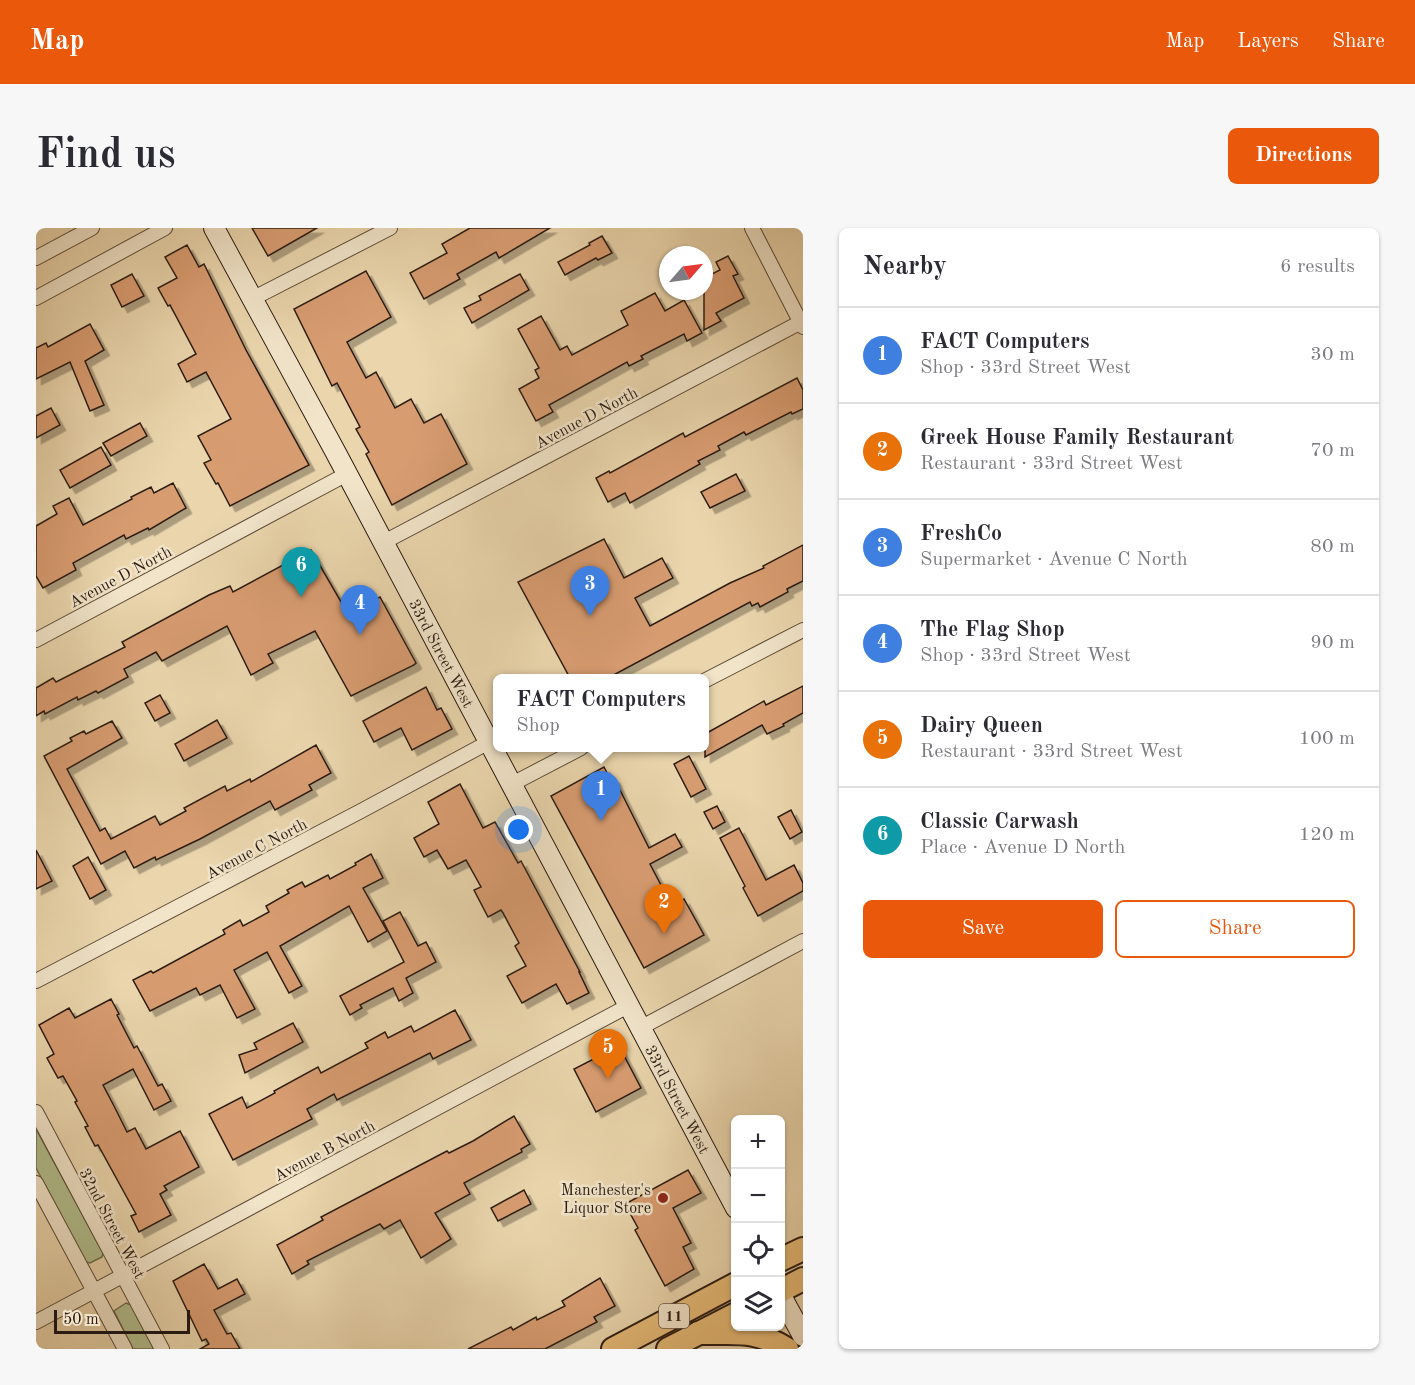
<!DOCTYPE html>
<meta charset="utf-8">
<style>
body{margin:0;font-family:"Old Standard TT",serif;background:#f7f7f7;color:#2b2b33}
.controls{position:absolute;right:18px;bottom:18px;display:grid;overflow:hidden;border-radius:9px;box-shadow:0 2px 4px #0004}
.controls button{width:54px;height:54px;display:grid;place-items:center;padding:0;border:0;border-bottom:2px solid #e1e1e2;background:#fff;color:#2b2b33;font:30px sans-serif}
.compass{position:absolute;left:623px;top:18px;width:54px;height:54px;border-radius:50%;background:#fff;box-shadow:0 2px 4px #0004;rotate:62deg}
.scale{position:absolute;left:18px;bottom:15px;width:136px;box-sizing:border-box;padding-left:6px;border:3px solid #2b1b12;border-top:0;font-size:16px;line-height:21px;white-space:nowrap;color:#2b1b12;-webkit-text-stroke:4px #f1e4c9;paint-order:stroke}
.you{position:absolute;left:483px;top:602px;width:21px;height:21px;margin:-15px;border:4px solid #fff;border-radius:50%;background:#1a73e8;box-shadow:0 0 0 9px #1a73e833}
.badge{display:grid;place-items:center;width:39px;height:39px;border-radius:50%;background:#ea580c;color:#fff;font-size:20px;font-weight:700}
.pin{position:absolute;translate:-50% -50px;filter:drop-shadow(0 2px 3px #0008)}
.pin::after{content:'';position:absolute;top:32px;width:21px;height:18px;background:inherit;clip-path:polygon(0 0,100% 0,50% 100%)}
.popup{position:absolute;left:457px;top:446px;width:216px;height:78px;box-sizing:border-box;display:grid;place-content:center;border-radius:9px;background:#fff;filter:drop-shadow(0 2px 4px #0005);font-size:20px;white-space:nowrap;color:#7c7c81}
.popup b{font-size:22px;color:#2b2b33}
.popup::after{content:'';position:absolute;left:50%;top:100%;margin-left:-12px;border:12px solid transparent;border-top-color:#fff}
.list{margin:0;padding:0;list-style:none}
h2{display:flex;justify-content:space-between;align-items:center;height:78px;margin:0;padding:0 24px;font-size:26px}
h2 small{font-size:20px;font-weight:400;color:#7c7c81}
.list li{display:grid;grid-template-columns:39px 1fr auto;gap:18px;align-items:center;box-sizing:border-box;height:96px;padding:0 24px;border-top:2px solid #e1e1e2}
.list b{display:block;font-size:22px;white-space:nowrap}
.list p{margin:0;font-size:20px;white-space:nowrap;color:#7c7c81}
.list em{font-size:20px;font-style:normal;color:#7c7c81}
.actions{display:flex;gap:12px;padding:18px 24px}
.actions a{flex:1;padding:14px 0;border:2px solid #ea580c;border-radius:9px;text-align:center;font-size:21px;color:#ea580c}
.actions .main{background:#ea580c;color:#fff}
.icon{flex:none;width:33px;height:33px;fill:none;stroke:currentColor;stroke-width:2;stroke-linecap:round;stroke-linejoin:round}
.map{position:relative;flex:none;width:767px;height:1121px;overflow:hidden;border-radius:9px}
header{display:flex;align-items:center;gap:36px;box-sizing:border-box;height:84px;padding:0 30px;background:#ea580c;color:#fff}
header strong{font-size:28px}
nav{display:flex;gap:33px;margin-inline-start:auto;font-size:21px}
.intro{display:flex;align-items:center;justify-content:space-between;box-sizing:border-box;height:144px;padding:0 36px}
h1{margin:0;font-size:42px}
.button{padding:15px 27px;border-radius:9px;background:#ea580c;color:#fff;font-size:21px;font-weight:700}
main{display:flex;gap:36px;padding:0 36px}
aside{flex:1;background:#fff;border-radius:9px;box-shadow:0 2px 4px #0004}
.map>svg:first-child{display:block}
.green{fill:#b2be8d;stroke:#6e6c50;stroke-width:1.5}
.building{fill:#d89c71;stroke:#2b1b12;stroke-width:1.5;filter:url(#shadow)}
.lines{fill:none;stroke-linecap:round;stroke-linejoin:round}
.street-casing{stroke:#5b4a38;stroke-width:16}
.secondary-casing{stroke:#2b1b12;stroke-width:22}
.primary-casing{stroke:#2b1b12;stroke-width:26}
.street{stroke:#f1e4c9;stroke-width:14}
.secondary{stroke:#f1e4c9;stroke-width:20}
.primary{stroke:#e5ba76;stroke-width:22}
.poi-dot{fill:#8f2418;stroke:#f1e4c9;stroke-width:2}
.labels{text-anchor:middle;stroke-width:5;stroke-linejoin:round;paint-order:stroke}
.shield{fill:#f1e4c9;stroke:#665749;stroke-width:1.5}
.shield-label{font-size:15px;font-weight:bold;fill:#2b1b12}
.street-label{font-size:16px;fill:#2b1b12;stroke:#f1e4c9}
.poi-label{font-size:16px;fill:#2b1b12;stroke:#f1e4c9;text-anchor:end}
</style>
<header>
<strong>Map</strong>
<nav><a>Map</a><a>Layers</a><a>Share</a></nav>
</header>
<div class="intro"><h1>Find us</h1><a class="button">Directions</a></div>
<main>
<div class="map">
<svg width="767" height="1121" viewBox="0 0 767 1121">
<defs>
<filter id="shadow"><feDropShadow dx="5.5" dy="5.5" stdDeviation="0" flood-color="#0004"/></filter>
</defs>
<rect width="100%" height="100%" fill="#ead5ac"/>
<filter id="stains"><feTurbulence type="fractalNoise" baseFrequency=".00333" numOctaves="4"/><feColorMatrix values="0 0 0 0 .2 0 0 0 0 .09 0 0 0 0 .02 0 0 0 .5 -.17"/></filter>
<radialGradient id="worn" r=".72"><stop offset=".6" stop-color="#630" stop-opacity="0"/><stop offset="1" stop-color="#630" stop-opacity=".3"/></radialGradient>
<!-- green -->
<g class="green">
<path d="M0 901 67 1025 66 1029 54 1035 50 1034 0 940Z"/>
<path d="M90 1075 95 1077 118 1121H97L78 1083Z"/>
</g>
<!-- building -->
<g class="building">
<path d="M216 0H281L232 28Z"/>
<path d="M434 0H514L463 30 460 24 421 46 424 51 388 71 374 45 411 25 406 16Z"/>
<path d="M566 8 576 25 562 32 560 30 529 47 522 34 554 17 553 15Z"/>
<path d="M151 17 163 39 168 36 210 122 273 237 194 278 182 255 180 256 168 235 175 232 162 208 195 191 170 144 151 154 142 136 160 126 134 77 132 78 122 60 141 50 129 29Z"/>
<path d="M692 28 702 46 697 48 708 70 680 85 685 93 668 102V50L684 42 680 34Z"/>
<path d="M330 43 355 89 311 114 330 150 340 144 359 180 375 171 388 195 405 186 431 236 356 277 330 226 333 224 320 201 324 199 301 155 296 158 258 81Z"/>
<path d="M96 46 108 68 86 79 75 57Z"/>
<path d="M484 46 493 62 436 95 428 80 445 72 443 68Z"/>
<path d="M619 65 629 83 648 72 666 105 651 113 648 106 605 128 607 131 593 138 591 134 513 177 517 184 500 193 483 161 503 150 499 142 503 140 482 101 505 88 524 122 531 118 536 127 592 97 585 83Z"/>
<path d="M54 96 68 122 49 133 68 177 54 183 34 134 0 151V120L10 115 12 119Z"/>
<path d="M761 150 767 162V181L756 186 755 184 710 207 708 204 682 218 684 222 662 233 664 236 594 275 589 265 572 274 560 250 573 243 574 245 647 205 649 209Z"/>
<path d="M15 180 24 197 0 210V188Z"/>
<path d="M104 195 111 208 75 228 67 215Z"/>
<path d="M65 219 75 237 34 260 24 242Z"/>
<path d="M700 246 709 263 674 280 665 264Z"/>
<path d="M137 255 150 280 113 302 112 300 90 311 88 307 37 335 40 342 7 360 0 348V298L21 286 17 278 33 270 47 297 96 271 95 269 115 259 118 265Z"/>
<path d="M568 311 588 350 626 330 637 350 599 370 614 398 694 355 728 340 727 338 767 317V353L751 361 752 364 724 379 722 375 716 378 714 374 572 450H534L482 354Z"/>
<path d="M275 322 312 386 344 369 380 435 378 437 315 468 279 403 232 426 237 435 215 447 191 398 126 433 120 424 88 441 92 449 62 465 60 463 42 472 41 469 9 486 8 483 0 488V460L17 450 20 454 89 419 86 414 173 367 194 358 197 364Z"/>
<path d="M767 458V485L747 496 748 498 731 506 726 497 669 529V506L728 473 730 477Z"/>
<path d="M390 459 401 482 405 480 416 501 376 522 365 500 338 514 327 493Z"/>
<path d="M124 467 134 485 119 493 109 475Z"/>
<path d="M181 492 191 510 148 533 139 516Z"/>
<path d="M76 493 86 510 31 541 64 603 69 600 75 611 119 588 124 597 150 583 148 580 189 558 191 563 214 551 215 554 280 517 295 545 273 557 276 562 239 582 234 573 164 611 120 632 119 629 98 640 89 623 65 636 8 528 36 513 34 510 48 503 50 506Z"/>
<path d="M653 528 670 561 655 569 638 536Z"/>
<path d="M568 539 575 552 578 550 613 620 639 606 646 619 614 636 636 678 648 671 668 707 608 740 515 568Z"/>
<path d="M424 556 447 600 459 594 482 635 485 633 544 744H543L553 765 531 776 520 756 486 775 471 748 490 738 479 718 483 715 467 685 465 682 452 689 438 662 445 659 430 632 412 641 401 622 388 629 378 610 403 596 392 574Z"/>
<path d="M681 578 689 594 677 601 668 584Z"/>
<path d="M755 582 766 604 754 611 742 589Z"/>
<path d="M703 600 730 652 758 637 767 655V663L722 688 707 660 709 658 684 610Z"/>
<path d="M0 622 16 653 0 661Z"/>
<path d="M335 626 347 650 327 660 351 703 332 714 313 678 244 718 266 758 253 765 231 724 198 742 219 781 201 790 184 757 164 767 160 760 114 783 97 752 115 743 117 745 189 706 187 702 204 692 207 698 233 684 230 678 253 665 251 662 266 654 269 659 292 647 294 651 320 637 319 635Z"/>
<path d="M52 629 70 662 54 671 37 638Z"/>
<path d="M364 684 382 718 390 714 400 734 370 750 377 765 363 773 357 760 324 777 326 780 314 787 304 768 368 734 347 693Z"/>
<path d="M75 771 83 786 81 787 98 820 101 818 122 858 126 856 135 873 118 882 97 841 67 857 78 878 91 904 99 900 110 921 144 903 163 939 128 958 131 962 124 966 135 987 103 1004 95 988 100 986 62 917 59 918 49 899 52 898 39 874 41 873 27 848 22 850 11 830 18 826 3 797 33 780 39 790Z"/>
<path d="M419 782 435 812 397 831 394 825 301 872 298 866 271 881 276 891 197 932 173 886 206 869 211 880 239 865 238 863 282 839 285 845 332 820 329 815 349 804 352 810 375 798 378 804Z"/>
<path d="M257 795 267 814 209 845 203 827 221 821 218 815Z"/>
<path d="M583 818 605 860 560 884 538 841Z"/>
<path d="M478 888 494 916 485 921 486 924 428 955 434 966 399 985 415 1011 385 1030 364 992 348 1001 344 996 271 1033 273 1036 256 1046 241 1017 287 992 285 989 411 923 413 925 437 913Z"/>
<path d="M652 942 665 965 637 980 655 1015 647 1019 658 1041 629 1058 599 1002 602 1000 589 976Z"/>
<path d="M488 962 495 976 462 993 455 980Z"/>
<path d="M168 1036 182 1061 201 1051 209 1066 178 1082 191 1106 195 1105 204 1121H164L173 1116 170 1111 166 1113 137 1053Z"/>
<path d="M564 1050 579 1078 558 1089 561 1094 509 1121H432L475 1099 477 1102 500 1089 501 1092 529 1078 526 1073Z"/>
</g>
<g class="lines">
<defs>
<g id="street">
<path d="M716 0 767 99"/>
<path d="M0 30 56 0"/>
<path d="M0 70 129 0"/>
<path d="M216 71 354 0"/>
<path d="M348 314 767 93"/>
<path d="M0 412 311 246"/>
<path d="M668 453 767 402"/>
<path d="M476 556 545 520"/>
<path d="M0 753 325 583 453 514"/>
<path d="M604 800 767 713"/>
<path d="M0 884 126 1121"/>
<path d="M0 955 89 1121"/>
<path d="M0 1094 592 778"/>
</g>
<g id="secondary">
<path d="M178 0 300 225 700 980"/>
<path d="M744 1066 767 1108"/>
</g>
<g id="primary">
<path d="M744 1032 767 1021"/>
<path d="M744 1063 767 1051"/>
<path d="M662 1105C700 1106 717 1100 751 1121"/>
<path d="M577 1121 700 1056"/>
<path d="M632 1121 700 1086"/>
</g>
</defs>
<!-- street casing -->
<use href="#street" class="street-casing"/>
<!-- secondary casing -->
<use href="#secondary" class="secondary-casing"/>
<!-- primary casing -->
<use href="#primary" class="primary-casing"/>
<!-- street -->
<use href="#street" class="street"/>
<!-- secondary -->
<use href="#secondary" class="secondary"/>
<!-- primary -->
<use href="#primary" class="primary"/>
</g>
<!-- markers -->
<circle class="poi-dot" cx="627" cy="970" r="6"/>
<g class="labels">
<!-- shield labels -->
<rect class="shield" x="623" y="1076" width="30" height="24" rx="4.5"/>
<g class="shield-label">
<text x="638" y="1093">11</text>
</g>
<!-- street labels -->
<g class="street-label">
<text transform="translate(550 189) rotate(-28)" y="6">Avenue D North</text>
<text transform="translate(84 348) rotate(-28)" y="6">Avenue D North</text>
<text transform="translate(406 425) rotate(62)" y="6">33rd Street West</text>
<text transform="translate(220 620) rotate(-28)" y="6">Avenue C North</text>
<text transform="translate(642 871) rotate(62)" y="6">33rd Street West</text>
<text transform="translate(288 922) rotate(-28)" y="6">Avenue B North</text>
<text transform="translate(77 995) rotate(62)" y="6">32nd Street West</text>
</g>
<!-- poi labels -->
<g class="poi-label">
<text x="615" y="967">Manchester's<tspan x="615" dy="18">Liquor Store</tspan></text>
</g>
</g>
<rect width="100%" height="100%" filter="url(#stains)"/>
<rect width="100%" height="100%" fill="url(#worn)"/>
</svg>
<div class="controls">
<button>+</button>
<button>−</button>
<button><svg class="icon" aria-label="locate" viewBox="0 0 24 24"><circle cx="12" cy="12" r="6"/><path d="M12 2v4M12 18v4M2 12h4M18 12h4"/></svg></button>
<button><svg class="icon" aria-label="layers" viewBox="0 0 24 24"><path d="M12 4l9 5-9 5-9-5zM3 14l9 5 9-5"/></svg></button>
</div>
<svg class="compass" viewBox="-18 -18 36 36"><path d="M0-13l5 13h-10z" fill="#e53935"/><path d="M0 13l5-13h-10z" fill="#7c7c81"/></svg>
<div class="scale">50 m</div>
<div class="you"></div>
<div class="pin badge" style="left:565px;top:593px;background:#3f7fe0">1</div>
<div class="popup"><b>FACT Computers</b>Shop</div>
<div class="pin badge" style="left:628px;top:706px;background:#e8710a">2</div>
<div class="pin badge" style="left:554px;top:388px;background:#3f7fe0">3</div>
<div class="pin badge" style="left:324px;top:407px;background:#3f7fe0">4</div>
<div class="pin badge" style="left:572px;top:851px;background:#e8710a">5</div>
<div class="pin badge" style="left:265px;top:369px;background:#0f9aa8">6</div>
</div>
<aside>
<h2>Nearby<small>6 results</small></h2>
<ul class="list">
<li><span class="badge" style="background:#3f7fe0">1</span><div><b>FACT Computers</b><p>Shop · 33rd Street West</p></div><em>30 m</em></li>
<li><span class="badge" style="background:#e8710a">2</span><div><b>Greek House Family Restaurant</b><p>Restaurant · 33rd Street West</p></div><em>70 m</em></li>
<li><span class="badge" style="background:#3f7fe0">3</span><div><b>FreshCo</b><p>Supermarket · Avenue C North</p></div><em>80 m</em></li>
<li><span class="badge" style="background:#3f7fe0">4</span><div><b>The Flag Shop</b><p>Shop · 33rd Street West</p></div><em>90 m</em></li>
<li><span class="badge" style="background:#e8710a">5</span><div><b>Dairy Queen</b><p>Restaurant · 33rd Street West</p></div><em>100 m</em></li>
<li><span class="badge" style="background:#0f9aa8">6</span><div><b>Classic Carwash</b><p>Place · Avenue D North</p></div><em>120 m</em></li>
</ul>
<div class="actions"><a class="main">Save</a><a>Share</a></div>
</aside>
</main>
